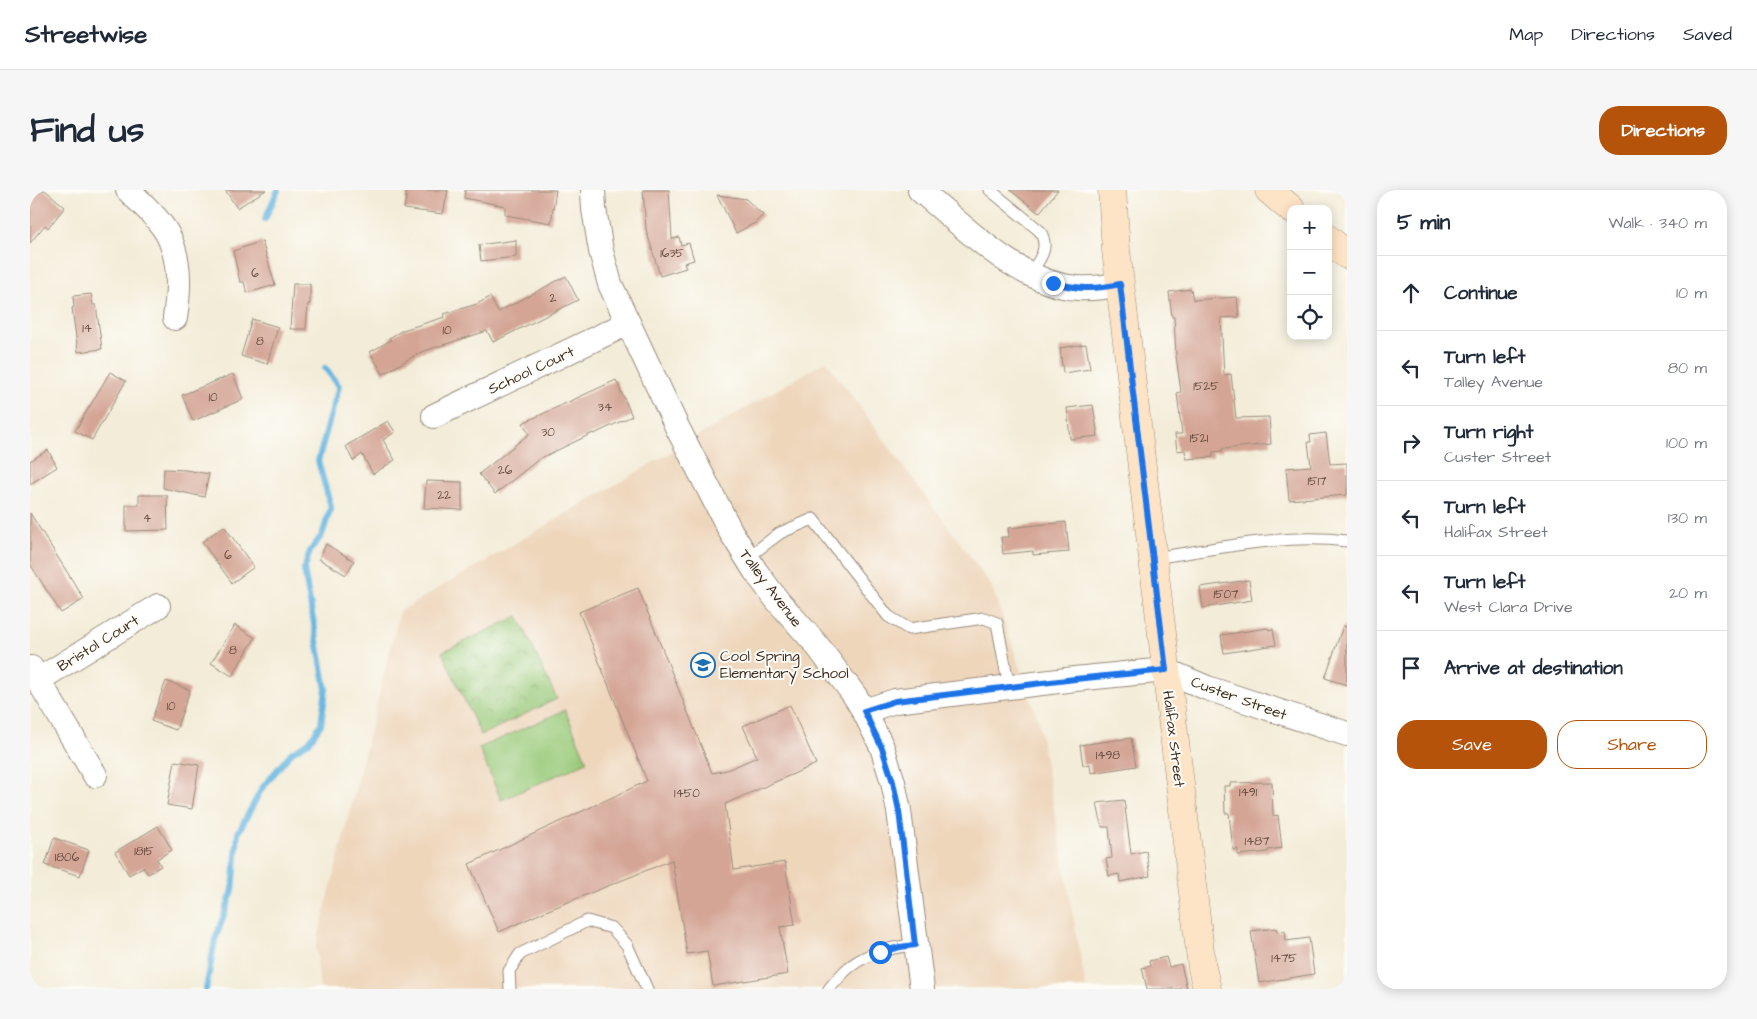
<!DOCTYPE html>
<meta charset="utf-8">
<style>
body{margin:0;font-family:"Architects Daughter",sans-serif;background:#f6f6f7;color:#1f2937}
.controls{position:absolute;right:15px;top:15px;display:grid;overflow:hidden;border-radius:10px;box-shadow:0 2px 12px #0003}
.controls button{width:45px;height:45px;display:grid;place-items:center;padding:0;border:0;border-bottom:1px solid #e0e1e3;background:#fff;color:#1f2937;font:25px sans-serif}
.stop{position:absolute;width:15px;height:15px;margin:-11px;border:4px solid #1a73e8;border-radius:50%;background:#fff}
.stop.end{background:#1a73e8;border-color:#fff;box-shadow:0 1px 5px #0008}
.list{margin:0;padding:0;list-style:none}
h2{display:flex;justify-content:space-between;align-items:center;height:65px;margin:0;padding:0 20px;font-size:21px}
h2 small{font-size:16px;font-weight:400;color:#747a83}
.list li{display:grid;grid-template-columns:32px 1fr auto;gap:15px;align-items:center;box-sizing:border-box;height:75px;padding:0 20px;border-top:1px solid #e0e1e3}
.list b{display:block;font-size:19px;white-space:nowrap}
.list p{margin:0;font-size:16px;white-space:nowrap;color:#747a83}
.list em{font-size:16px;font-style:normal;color:#747a83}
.actions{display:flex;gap:10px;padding:15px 20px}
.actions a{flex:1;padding:11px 0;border:1px solid #b45309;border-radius:20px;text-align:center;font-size:18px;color:#b45309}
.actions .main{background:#b45309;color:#fff}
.icon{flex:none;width:28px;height:28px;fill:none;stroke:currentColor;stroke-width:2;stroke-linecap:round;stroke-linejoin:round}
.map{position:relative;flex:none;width:1317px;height:799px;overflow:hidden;border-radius:20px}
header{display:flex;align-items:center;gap:30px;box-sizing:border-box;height:70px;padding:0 25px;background:#fff;border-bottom:1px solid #e0e1e3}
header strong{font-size:24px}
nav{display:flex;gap:28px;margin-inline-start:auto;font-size:18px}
.intro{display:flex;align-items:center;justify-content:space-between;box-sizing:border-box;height:120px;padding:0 30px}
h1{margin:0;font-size:35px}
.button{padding:12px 22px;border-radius:20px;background:#b45309;color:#fff;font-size:18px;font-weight:700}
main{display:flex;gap:30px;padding:0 30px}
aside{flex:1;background:#fff;border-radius:20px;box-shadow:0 2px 12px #0003}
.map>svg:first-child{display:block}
.built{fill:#eed6bb}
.park{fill:url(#park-crowns);stroke:#6a7a4c}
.pitch{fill:#9aca7a;stroke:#6a7a4c}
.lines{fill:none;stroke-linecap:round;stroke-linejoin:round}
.stream{stroke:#66b5e0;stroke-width:6}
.building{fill:#d4a595}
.lane-casing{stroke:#978b7b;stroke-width:13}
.street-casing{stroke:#978b7b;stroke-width:26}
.secondary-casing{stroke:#978b7b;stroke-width:29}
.lane{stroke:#fff;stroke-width:11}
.street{stroke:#fff;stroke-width:24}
.secondary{stroke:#fee4c6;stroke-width:28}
.route{stroke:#1a73e8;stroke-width:6}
.labels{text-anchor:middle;stroke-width:4;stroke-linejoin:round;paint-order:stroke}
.number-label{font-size:12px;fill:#61493c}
.street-label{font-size:15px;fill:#3b2a1e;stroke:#fdfcf7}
.poi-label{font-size:15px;fill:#3b2a1e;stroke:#fdfcf7;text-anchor:start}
</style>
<header>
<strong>Streetwise</strong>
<nav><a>Map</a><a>Directions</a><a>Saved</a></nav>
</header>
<div class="intro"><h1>Find us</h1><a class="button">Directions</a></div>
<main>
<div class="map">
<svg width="1317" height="799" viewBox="0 0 1317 799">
<defs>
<pattern id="park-crowns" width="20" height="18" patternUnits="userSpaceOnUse" patternTransform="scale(1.25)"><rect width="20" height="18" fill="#9aca7a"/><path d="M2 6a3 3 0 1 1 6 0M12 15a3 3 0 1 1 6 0" fill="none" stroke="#7fa463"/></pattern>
</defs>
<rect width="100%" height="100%" fill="#fdfcf7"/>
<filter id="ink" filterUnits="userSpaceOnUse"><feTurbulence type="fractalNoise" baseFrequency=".02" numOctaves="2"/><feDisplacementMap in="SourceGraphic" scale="10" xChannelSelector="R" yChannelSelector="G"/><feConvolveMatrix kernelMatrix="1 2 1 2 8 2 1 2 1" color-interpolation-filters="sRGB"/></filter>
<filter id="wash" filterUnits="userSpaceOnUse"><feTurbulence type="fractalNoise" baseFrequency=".0096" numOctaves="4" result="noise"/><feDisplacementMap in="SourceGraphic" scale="20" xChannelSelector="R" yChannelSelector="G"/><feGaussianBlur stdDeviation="1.12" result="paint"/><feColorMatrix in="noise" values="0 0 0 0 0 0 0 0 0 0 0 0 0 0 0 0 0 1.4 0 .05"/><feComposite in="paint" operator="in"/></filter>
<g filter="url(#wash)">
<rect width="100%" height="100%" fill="#f3ecd8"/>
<!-- built -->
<path class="built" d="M796 171 961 395 1008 530 1056 798 290 799 286 756 370 421Z"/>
<!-- park -->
<path class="park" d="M488 426 527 509 451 545 412 462Z"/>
<!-- pitch -->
<path class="pitch" d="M535 520 557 572 471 610 449 558Z"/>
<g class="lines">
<!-- stream -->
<g class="stream">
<path d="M235 29 248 0"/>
<path d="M176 799 185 750 203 700 208 643 232 598 262 562 279 552 291 534 296 499 274 380 280 361 292 345 301 317 288 271 309 196 295 178"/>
</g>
</g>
<g id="blocks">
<!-- building -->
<g class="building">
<path d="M8 0H15L35 17 18 38 15 35 0 53V10Z"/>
<path d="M195 0H236L207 18Z"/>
<path d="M377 0H418L413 24 374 19Z"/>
<path d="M435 0H526L521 33 475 25V16L434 8Z"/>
<path d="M613 0H639L642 49 649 47 651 55 659 53 664 70 654 73 656 78 630 86 616 39Z"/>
<path d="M980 0H1028L1009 23Z"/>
<path d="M687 5 716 9 733 25 725 33 706 43Z"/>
<path d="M486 50V67L451 71 449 55Z"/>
<path d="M232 51 245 95 217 103 214 92H210L203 61Z"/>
<path d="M536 86 548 110 463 152 457 141 391 162 353 184 340 162 361 150 359 148 373 140 415 127 414 124 447 114 460 107 468 122Z"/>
<path d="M263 94H280V114H278L276 139H260Z"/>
<path d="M1161 99 1163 110 1207 107 1209 127 1191 128 1194 185 1201 184 1206 228 1239 227 1241 254 1192 259V261L1183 262V267L1156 269 1155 260 1147 261 1145 244H1152L1147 203 1151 202 1146 166 1144 127H1142L1139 102Z"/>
<path d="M61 104 63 115H66L72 159 48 162 42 118 44 117 43 106Z"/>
<path d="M222 129 248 137 237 174 211 166Z"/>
<path d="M1056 154 1060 179 1033 183 1030 158Z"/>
<path d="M80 182 96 191 62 250 45 241Z"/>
<path d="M203 184 213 209 163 231 152 205Z"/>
<path d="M586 190 602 226 564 244 563 243 509 269 465 304 449 284 499 244 493 233Z"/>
<path d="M1063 215 1068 246 1040 249 1037 218Z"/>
<path d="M358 231 365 242 353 250 365 270 343 284 332 264 323 271 316 256Z"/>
<path d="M1296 243 1300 274 1317 273V305L1259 310 1256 278 1281 276 1278 252H1281L1280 245Z"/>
<path d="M18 260 27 277 0 294V271Z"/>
<path d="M134 279 156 280 179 284 174 307 133 298Z"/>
<path d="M396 291 432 292V320L394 318Z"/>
<path d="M109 305H137L138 340 96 341V315H109Z"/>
<path d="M0 323 54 409 31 423 0 374Z"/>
<path d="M1036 332 1039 362 1003 365V361L973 364 971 347H979L978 338Z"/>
<path d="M194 336 224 377 202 393 172 352Z"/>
<path d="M296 354 324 371 316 385 289 369Z"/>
<path d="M1219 390 1222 410 1173 418 1170 397Z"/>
<path d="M608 398 682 583 697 580 727 567 713 536 760 515 786 574 695 614 704 680 755 672 765 735 750 737 758 784 683 796 677 761 657 764 642 670 516 721 469 742 439 674 617 591 549 422Z"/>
<path d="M205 435 225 448 202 486 181 473Z"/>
<path d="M1313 436 1317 437V495L1295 488Z"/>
<path d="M1238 438 1239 440 1243 439 1246 455 1194 463 1191 445Z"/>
<path d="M136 491 160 500 146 540 121 531Z"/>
<path d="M1101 548 1106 576 1061 583 1060 574 1053 575 1050 555Z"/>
<path d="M145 571 169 575 162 619 137 615Z"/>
<path d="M1242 592 1243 626 1248 625 1252 658 1238 660V662L1208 665V659L1203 660 1199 623H1195L1194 596H1200V593Z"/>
<path d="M1094 610 1101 664 1116 661 1120 686 1090 692 1089 684 1079 686 1076 669 1082 668 1079 637H1072L1067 613Z"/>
<path d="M128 636 142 660 127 669 131 676 118 684 113 677 99 685 85 662Z"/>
<path d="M24 648 59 660 50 686 15 675Z"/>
<path d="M1246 738 1247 742 1255 741 1256 751 1279 748 1284 784 1229 793 1221 741Z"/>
<path d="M1136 767 1139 777 1151 774 1157 799H1117L1112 778 1120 776 1119 771Z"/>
</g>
</g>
</g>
<g filter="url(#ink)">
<use href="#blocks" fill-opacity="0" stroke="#978b7b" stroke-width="1"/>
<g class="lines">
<defs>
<g id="lane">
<path d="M960 0 1010 41C1020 59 1010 68 1000 85"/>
<path d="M717 368 750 343 783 329 858 426 879 439 954 428 967 433 979 497"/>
<path d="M1123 368C1187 359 1252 343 1317 351"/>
<path d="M480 799 479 781 490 764 557 731 582 738 597 755 617 799"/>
<path d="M799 799C804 793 809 787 815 781 833 764 861 757 885 755"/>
</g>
<g id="street">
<path d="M98 0C112 14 130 29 139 47 151 73 149 101 145 128"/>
<path d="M563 0 564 19 571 61 580 94 647 237 701 342 726 382 747 410 786 454 825 506 834 521 852 557 863 592 869 621 892 799"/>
<path d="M890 0C932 35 990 95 1048 98 1062 99 1076 97 1090 94"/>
<path d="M404 226 598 133"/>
<path d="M1 478 65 585"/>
<path d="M8 490 128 416"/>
<path d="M834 521 865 511 1045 489 1135 480 1177 498 1317 544"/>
</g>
<g id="secondary">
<path d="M1082 0 1086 60 1172 778 1177 799"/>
<path d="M1239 0 1261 19"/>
<path d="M1298 49 1317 65"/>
</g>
</defs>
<!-- lane casing -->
<use href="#lane" class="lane-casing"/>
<!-- street casing -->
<use href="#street" class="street-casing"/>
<!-- secondary casing -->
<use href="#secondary" class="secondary-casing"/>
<!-- lane -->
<use href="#lane" class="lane"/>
<!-- street -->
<use href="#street" class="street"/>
<!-- secondary -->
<use href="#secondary" class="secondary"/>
</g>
</g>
<g class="lines" filter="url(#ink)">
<!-- route -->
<path class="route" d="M850 762 870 757 885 755 869 621 863 592 852 558 834 521 865 511 1045 489 1136 480 1090 94C1063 100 1049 99 1023 93"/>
</g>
<!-- icons -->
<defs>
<symbol id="school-ring" viewBox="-11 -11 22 22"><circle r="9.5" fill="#fdfcf7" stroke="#1f6fb2" stroke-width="1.5"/><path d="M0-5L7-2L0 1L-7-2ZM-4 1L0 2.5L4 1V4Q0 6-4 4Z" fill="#1f6fb2"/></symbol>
</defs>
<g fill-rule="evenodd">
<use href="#school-ring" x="659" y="461" width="28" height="28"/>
</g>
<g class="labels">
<!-- number labels -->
<g class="number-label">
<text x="642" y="67">1635</text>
<text x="225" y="87">6</text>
<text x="523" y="112">2</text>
<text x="57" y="142">14</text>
<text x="417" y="144">10</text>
<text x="230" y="155">8</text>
<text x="1176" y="200">1525</text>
<text x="183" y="211">10</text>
<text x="575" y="221">34</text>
<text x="518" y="246">30</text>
<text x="1169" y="252">1521</text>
<text x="475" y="284">26</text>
<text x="1287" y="295">1517</text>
<text x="414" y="309">22</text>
<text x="117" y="332">4</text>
<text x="198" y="369">6</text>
<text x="1196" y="408">1507</text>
<text x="203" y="464">8</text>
<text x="141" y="520">10</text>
<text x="1078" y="569">1498</text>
<text x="1218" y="606">1491</text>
<text x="657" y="607">1450</text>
<text x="1227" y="655">1487</text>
<text x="114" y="665">1815</text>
<text x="37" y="671">1806</text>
<text x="1254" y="772">1475</text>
</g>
<!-- street labels -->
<g class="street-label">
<text transform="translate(501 180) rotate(-25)" y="5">School Court</text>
<text transform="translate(741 398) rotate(53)" y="5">Talley Avenue</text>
<text transform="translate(68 453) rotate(-32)" y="5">Bristol Court</text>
<text transform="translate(1209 508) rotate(20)" y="5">Custer Street</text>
<text transform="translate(1144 549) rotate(83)" y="5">Halifax Street</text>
</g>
<!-- poi labels -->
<g class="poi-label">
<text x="690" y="471">Cool Spring<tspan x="690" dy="17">Elementary School</tspan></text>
</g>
</g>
</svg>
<div class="controls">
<button>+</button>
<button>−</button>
<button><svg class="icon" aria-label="locate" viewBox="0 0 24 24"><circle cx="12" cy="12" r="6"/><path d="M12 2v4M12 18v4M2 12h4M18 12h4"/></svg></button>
</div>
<div class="stop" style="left:850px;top:762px"></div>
<div class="stop end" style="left:1023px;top:93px"></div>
</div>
<aside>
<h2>5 min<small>Walk · 340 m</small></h2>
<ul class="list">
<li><svg class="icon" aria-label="ahead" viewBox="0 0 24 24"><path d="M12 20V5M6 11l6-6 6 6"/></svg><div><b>Continue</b></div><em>10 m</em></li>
<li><svg class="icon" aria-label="left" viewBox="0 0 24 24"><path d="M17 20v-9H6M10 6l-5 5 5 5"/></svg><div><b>Turn left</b><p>Talley Avenue</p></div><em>80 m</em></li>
<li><svg class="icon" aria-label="right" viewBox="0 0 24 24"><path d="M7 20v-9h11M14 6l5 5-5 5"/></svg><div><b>Turn right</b><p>Custer Street</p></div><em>100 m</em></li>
<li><svg class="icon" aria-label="left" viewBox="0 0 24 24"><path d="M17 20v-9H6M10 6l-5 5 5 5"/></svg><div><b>Turn left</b><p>Halifax Street</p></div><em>130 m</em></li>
<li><svg class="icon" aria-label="left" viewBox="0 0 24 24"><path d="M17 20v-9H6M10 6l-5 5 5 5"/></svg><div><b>Turn left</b><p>West Clara Drive</p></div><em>20 m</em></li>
<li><svg class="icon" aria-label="arrive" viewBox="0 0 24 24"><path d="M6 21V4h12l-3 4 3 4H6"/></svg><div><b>Arrive at destination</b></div></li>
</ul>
<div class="actions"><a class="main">Save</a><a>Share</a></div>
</aside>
</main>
